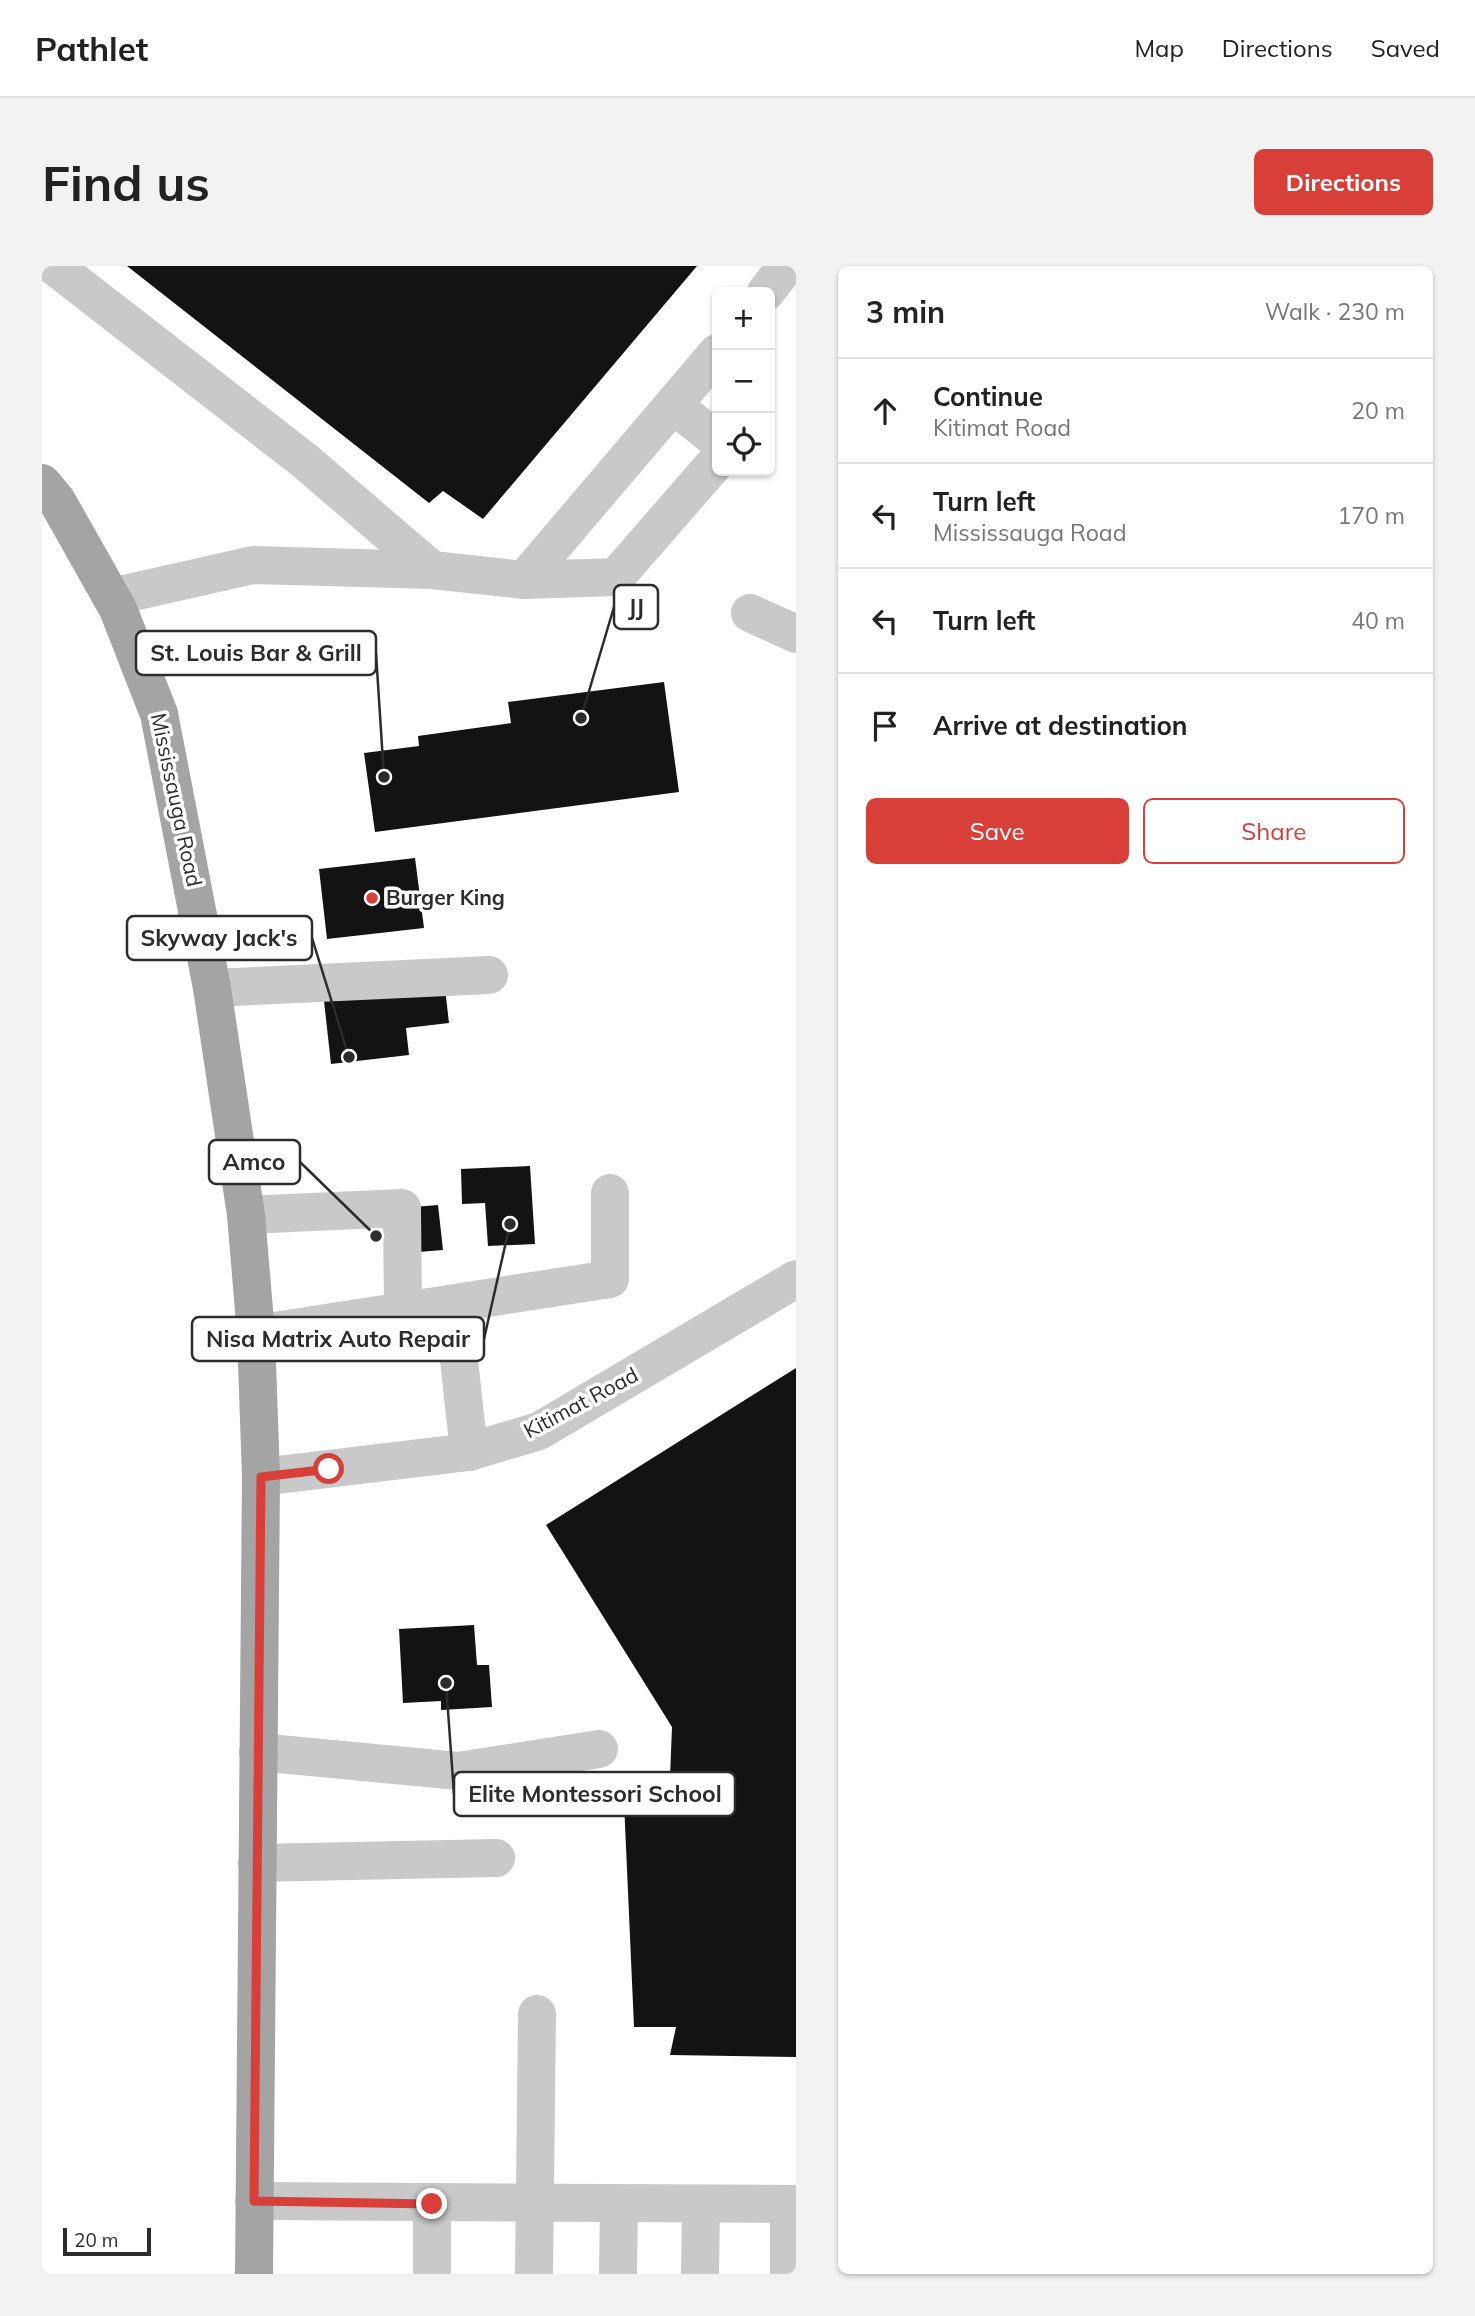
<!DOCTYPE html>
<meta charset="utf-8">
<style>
body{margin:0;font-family:Mulish,sans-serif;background:#f2f2f2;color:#222}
.controls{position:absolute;right:21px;top:21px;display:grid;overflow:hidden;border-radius:10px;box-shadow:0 2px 5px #0004}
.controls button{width:63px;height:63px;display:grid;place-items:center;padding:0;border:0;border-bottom:2px solid #e0e0e0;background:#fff;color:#222;font:35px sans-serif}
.scale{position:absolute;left:21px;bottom:18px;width:88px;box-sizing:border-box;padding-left:7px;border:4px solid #2c2c2c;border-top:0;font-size:19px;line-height:24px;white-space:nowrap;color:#2c2c2c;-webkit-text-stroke:5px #fff;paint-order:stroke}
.stop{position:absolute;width:21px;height:21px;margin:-16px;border:5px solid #d83f39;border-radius:50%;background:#fff}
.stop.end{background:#d83f39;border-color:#fff;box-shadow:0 2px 7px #0008}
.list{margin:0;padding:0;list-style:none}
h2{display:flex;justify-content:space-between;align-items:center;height:91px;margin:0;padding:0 28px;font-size:30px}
h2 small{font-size:23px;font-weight:400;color:#767676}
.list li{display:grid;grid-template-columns:46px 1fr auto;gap:21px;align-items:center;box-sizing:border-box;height:105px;padding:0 28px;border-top:2px solid #e0e0e0}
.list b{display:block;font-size:26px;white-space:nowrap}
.list p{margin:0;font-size:23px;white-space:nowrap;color:#767676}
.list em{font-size:23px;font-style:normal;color:#767676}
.actions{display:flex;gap:14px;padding:21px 28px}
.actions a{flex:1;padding:16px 0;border:2px solid #d83f39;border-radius:10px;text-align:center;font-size:24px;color:#d83f39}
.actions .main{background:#d83f39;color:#fff}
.icon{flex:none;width:38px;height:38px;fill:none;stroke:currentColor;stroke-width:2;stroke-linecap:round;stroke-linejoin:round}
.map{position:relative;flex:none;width:754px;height:2008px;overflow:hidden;border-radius:10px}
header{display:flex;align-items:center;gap:42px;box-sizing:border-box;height:98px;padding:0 35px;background:#fff;border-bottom:2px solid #e0e0e0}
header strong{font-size:33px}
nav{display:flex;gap:38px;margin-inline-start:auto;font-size:24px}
.intro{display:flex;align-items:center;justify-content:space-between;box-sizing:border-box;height:168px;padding:0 42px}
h1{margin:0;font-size:49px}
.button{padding:18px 32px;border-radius:10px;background:#d83f39;color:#fff;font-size:24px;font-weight:700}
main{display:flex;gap:42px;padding:0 42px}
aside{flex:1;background:#fff;border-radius:10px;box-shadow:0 2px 5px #0004}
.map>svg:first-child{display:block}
.building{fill:#131313}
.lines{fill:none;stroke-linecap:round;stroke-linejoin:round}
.minor{stroke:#c9c9c9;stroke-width:38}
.major{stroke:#a4a4a4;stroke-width:38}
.route{stroke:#d83f39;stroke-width:9}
.poi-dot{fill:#d83f39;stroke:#fff;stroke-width:2.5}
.labels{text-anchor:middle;stroke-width:7;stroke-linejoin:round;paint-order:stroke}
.street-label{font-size:21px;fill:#2c2c2c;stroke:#fff}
.poi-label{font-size:21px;font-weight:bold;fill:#2c2c2c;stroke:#fff;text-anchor:start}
.leader{fill:none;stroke:#2c2c2c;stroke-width:2.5}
.callout-dot{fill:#2c2c2c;stroke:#fff;stroke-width:2.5}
.callout{fill:#fff;stroke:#2c2c2c;stroke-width:2.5}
.callout-label{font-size:23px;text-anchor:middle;font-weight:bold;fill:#2c2c2c}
</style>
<header>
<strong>Pathlet</strong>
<nav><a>Map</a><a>Directions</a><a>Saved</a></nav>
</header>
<div class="intro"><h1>Find us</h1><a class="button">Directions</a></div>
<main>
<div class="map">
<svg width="754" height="2008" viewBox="0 0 754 2008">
<rect width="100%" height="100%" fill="#fff"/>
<!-- building -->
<g class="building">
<path d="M85 0H655L441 253 401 225 387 237Z"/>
<path d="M622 416 637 526 333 566 322 487 377 480 376 470 469 457 466 436Z"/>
<path d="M373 592 382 662 285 673 277 603Z"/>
<path d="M402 713 407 757 364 762 367 789 289 798 281 726Z"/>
<path d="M488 900 493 978 446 980 443 937 420 938 419 903Z"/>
<path d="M396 939 401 984 376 986 371 941Z"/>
<path d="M754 1102V1791L628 1789 634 1761H592L582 1536 627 1537 630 1461 504 1259Z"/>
<path d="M432 1359 435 1399H447L450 1441 399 1444V1435L361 1437 357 1363Z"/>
</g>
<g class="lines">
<!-- minor -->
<g class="minor">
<path d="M12 0 263 195 390 304"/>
<path d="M724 26 744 0"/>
<path d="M631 139 675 174"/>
<path d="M482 314 574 311 675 195"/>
<path d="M69 331 211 299 390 304 482 314 675 87"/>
<path d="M708 347 754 368"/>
<path d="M170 722 447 709"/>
<path d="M204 949 360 942 361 1047"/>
<path d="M411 1039 427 1186"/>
<path d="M214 1068 568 1013V927"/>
<path d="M219 1211 427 1186 497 1165 754 1013"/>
<path d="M216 1486 416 1505 557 1483"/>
<path d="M215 1597 454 1592"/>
<path d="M212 1935 754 1938"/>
<path d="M390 1938V2008"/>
<path d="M492 2008 495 1748"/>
<path d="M576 2008 577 1938"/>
<path d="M658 2008 659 1938"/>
<path d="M747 2008V1938"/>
</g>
<!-- major -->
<path class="major" d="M0 217 15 235 76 343 117 448 170 722 204 949 214 1068 219 1211 212 2008"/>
</g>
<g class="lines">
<!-- route -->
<path class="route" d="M287 1203 219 1211 212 1935 390 1938"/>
</g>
<!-- markers -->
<circle class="poi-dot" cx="330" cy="632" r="7"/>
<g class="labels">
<!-- street labels -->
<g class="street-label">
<text transform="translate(134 534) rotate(78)" y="7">Mississauga Road</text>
<text transform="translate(539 1137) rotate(-28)" y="7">Kitimat Road</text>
</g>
<!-- poi labels -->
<g class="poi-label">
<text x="344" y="639">Burger King</text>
</g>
</g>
<!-- callouts -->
<path class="leader" d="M539 452L572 341M342 511L334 387M307 791L270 672M334 970L258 896M468 958L442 1073M404 1417L412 1528"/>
<g class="callout-dot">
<circle cx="539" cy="452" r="7"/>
<circle cx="342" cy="511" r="7"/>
<circle cx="307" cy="791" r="7"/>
<circle cx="334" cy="970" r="7"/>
<circle cx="468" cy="958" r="7"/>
<circle cx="404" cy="1417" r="7"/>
</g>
<g class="callout">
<rect x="572" y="319" width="44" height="44" rx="7"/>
<rect x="94" y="365" width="240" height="44" rx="7"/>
<rect x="85" y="650" width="185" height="44" rx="7"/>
<rect x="167" y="874" width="91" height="44" rx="7"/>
<rect x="150" y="1051" width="292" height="44" rx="7"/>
<rect x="412" y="1506" width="281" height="44" rx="7"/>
</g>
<g class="callout-label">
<text x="594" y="349">JJ</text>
<text x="214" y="395">St. Louis Bar &amp; Grill</text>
<text x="177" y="680">Skyway Jack's</text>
<text x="212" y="904">Amco</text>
<text x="296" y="1081">Nisa Matrix Auto Repair</text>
<text x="553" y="1536">Elite Montessori School</text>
</g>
</svg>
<div class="controls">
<button>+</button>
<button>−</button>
<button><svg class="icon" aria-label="locate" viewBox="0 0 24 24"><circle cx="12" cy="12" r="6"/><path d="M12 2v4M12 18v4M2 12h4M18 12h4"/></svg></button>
</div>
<div class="scale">20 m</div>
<div class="stop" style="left:287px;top:1203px"></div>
<div class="stop end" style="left:390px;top:1938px"></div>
</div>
<aside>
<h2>3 min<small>Walk · 230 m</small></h2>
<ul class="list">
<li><svg class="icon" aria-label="ahead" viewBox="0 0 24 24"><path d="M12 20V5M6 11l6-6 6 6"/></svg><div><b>Continue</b><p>Kitimat Road</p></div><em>20 m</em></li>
<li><svg class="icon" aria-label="left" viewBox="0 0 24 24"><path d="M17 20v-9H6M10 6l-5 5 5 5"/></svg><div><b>Turn left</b><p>Mississauga Road</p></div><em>170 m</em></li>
<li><svg class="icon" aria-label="left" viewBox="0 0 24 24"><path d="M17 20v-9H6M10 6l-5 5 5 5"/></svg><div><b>Turn left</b></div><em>40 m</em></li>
<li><svg class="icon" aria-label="arrive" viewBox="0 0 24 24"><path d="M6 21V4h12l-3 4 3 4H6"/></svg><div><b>Arrive at destination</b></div></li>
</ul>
<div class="actions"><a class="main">Save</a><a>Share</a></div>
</aside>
</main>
